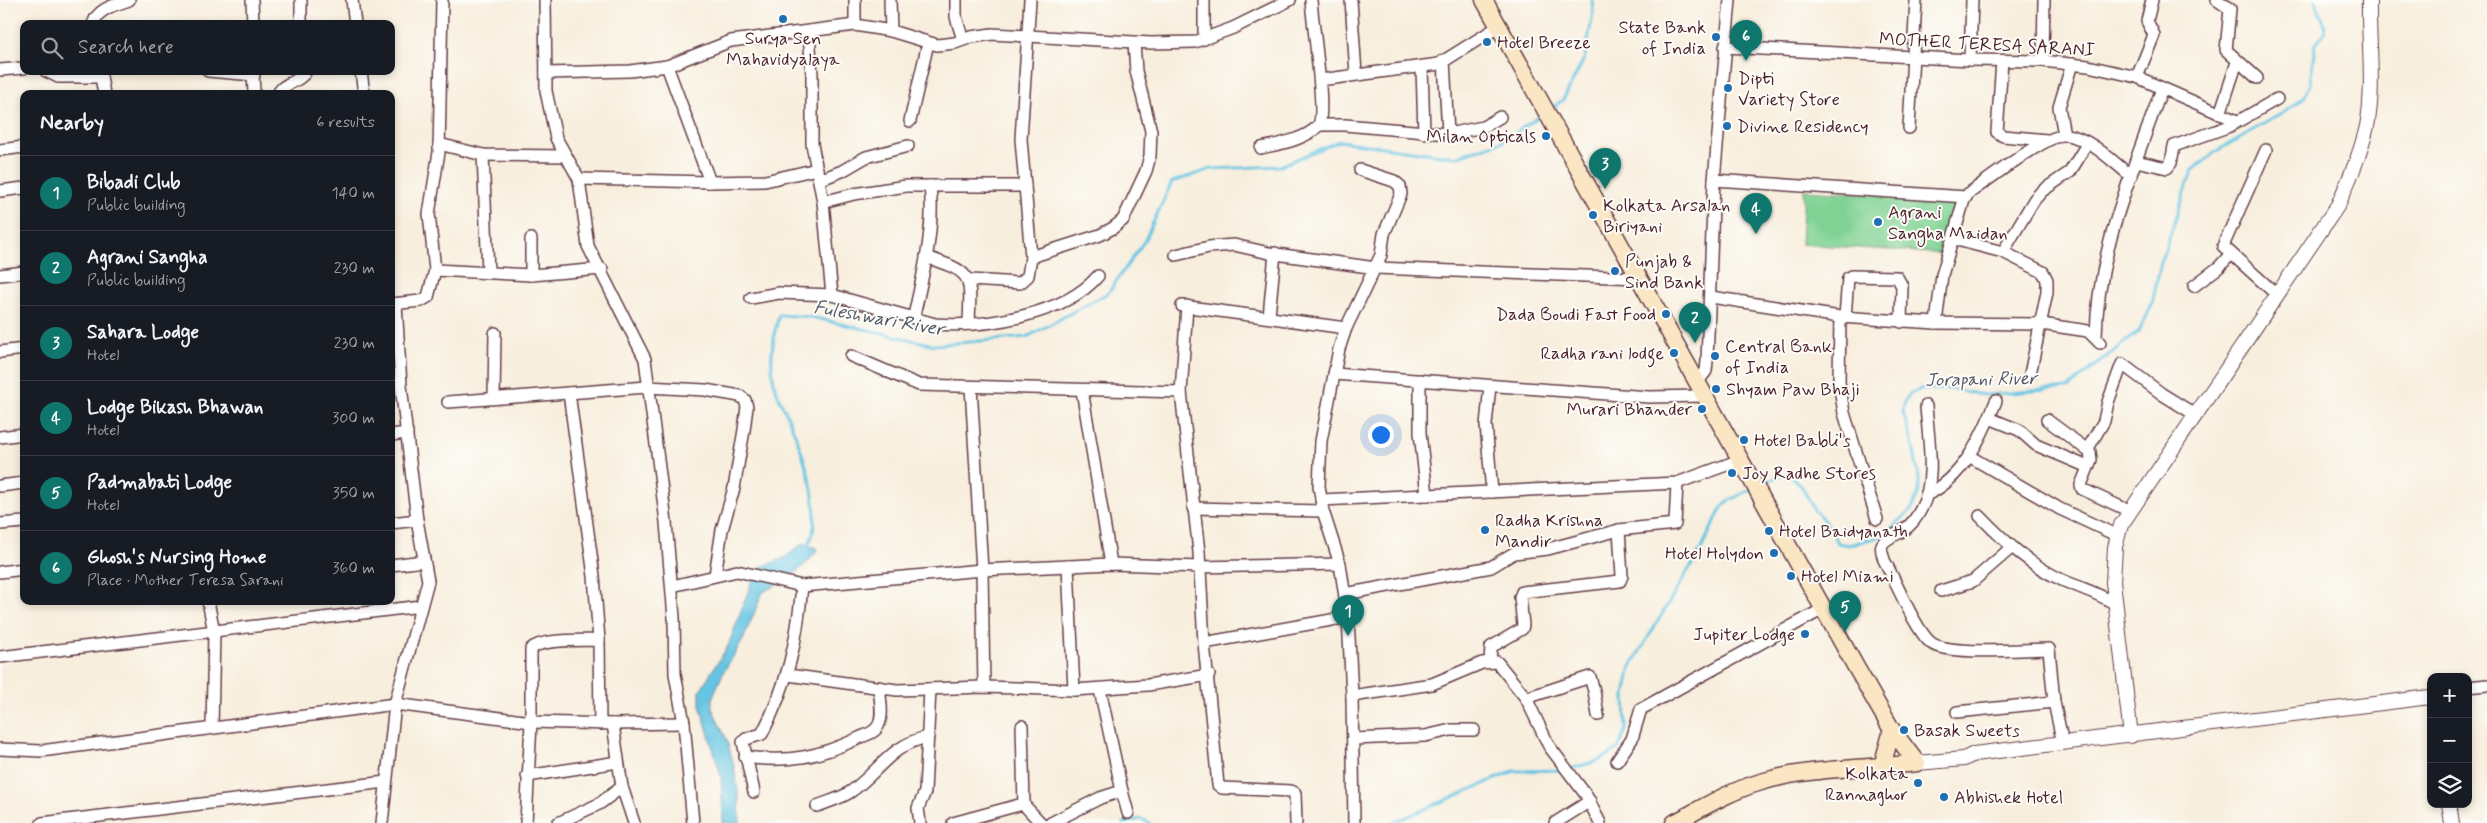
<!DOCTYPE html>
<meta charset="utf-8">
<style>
body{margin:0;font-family:Mynerve,sans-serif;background:#242831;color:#f1f3f6}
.controls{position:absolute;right:15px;bottom:15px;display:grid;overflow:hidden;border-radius:10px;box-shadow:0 2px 8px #0003}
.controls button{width:45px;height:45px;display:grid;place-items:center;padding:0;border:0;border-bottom:1px solid #363941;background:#171b24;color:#f1f3f6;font:25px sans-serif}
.you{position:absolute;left:1380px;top:434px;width:18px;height:18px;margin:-12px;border:4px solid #fff;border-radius:50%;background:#1a73e8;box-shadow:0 0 0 8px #1a73e833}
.badge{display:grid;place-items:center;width:32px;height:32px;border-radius:50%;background:#0f766e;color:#fff;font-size:16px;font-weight:700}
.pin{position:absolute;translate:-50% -41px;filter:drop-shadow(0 1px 2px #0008)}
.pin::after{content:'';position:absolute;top:26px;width:18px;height:15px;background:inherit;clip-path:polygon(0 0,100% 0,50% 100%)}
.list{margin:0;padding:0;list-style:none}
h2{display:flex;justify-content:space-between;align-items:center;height:65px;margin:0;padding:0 20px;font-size:21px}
h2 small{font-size:16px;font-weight:400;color:#9ea1a6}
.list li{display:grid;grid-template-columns:32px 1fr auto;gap:15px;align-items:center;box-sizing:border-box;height:75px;padding:0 20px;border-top:1px solid #363941}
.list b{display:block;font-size:19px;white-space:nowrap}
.list p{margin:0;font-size:16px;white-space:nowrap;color:#9ea1a6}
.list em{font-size:16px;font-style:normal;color:#9ea1a6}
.icon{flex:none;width:28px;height:28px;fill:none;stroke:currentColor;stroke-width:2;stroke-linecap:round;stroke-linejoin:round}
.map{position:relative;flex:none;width:2487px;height:823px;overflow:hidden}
.search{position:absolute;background:#171b24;box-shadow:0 2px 8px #0003;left:20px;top:20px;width:375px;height:55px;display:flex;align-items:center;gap:12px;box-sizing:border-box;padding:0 18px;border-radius:10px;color:#9ea1a6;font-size:19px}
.panel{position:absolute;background:#171b24;box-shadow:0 2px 8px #0003;left:20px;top:90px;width:375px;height:515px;border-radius:10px}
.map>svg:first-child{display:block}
.green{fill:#7fd293;stroke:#64785f}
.water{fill:#65c5e3;stroke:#587287}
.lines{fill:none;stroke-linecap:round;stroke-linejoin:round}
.stream{stroke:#65c5e3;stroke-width:3}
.minor-casing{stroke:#643e46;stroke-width:14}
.tertiary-casing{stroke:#643e46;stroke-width:16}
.secondary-casing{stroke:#643e46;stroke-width:19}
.minor{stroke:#fff;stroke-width:11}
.tertiary{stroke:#fff;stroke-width:14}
.secondary{stroke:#fbe6c4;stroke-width:16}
.poi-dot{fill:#1f6fb2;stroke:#fdfcf7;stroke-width:2}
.labels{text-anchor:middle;stroke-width:4;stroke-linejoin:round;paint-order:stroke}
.poi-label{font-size:18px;fill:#4a1f2b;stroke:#fdfcf7;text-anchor:start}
.street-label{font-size:18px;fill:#4a1f2b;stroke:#fdfcf7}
.water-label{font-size:19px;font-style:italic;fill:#53596b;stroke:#fdfcf7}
</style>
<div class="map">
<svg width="2487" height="823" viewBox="0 0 2487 823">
<rect width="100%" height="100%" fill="#fdfcf7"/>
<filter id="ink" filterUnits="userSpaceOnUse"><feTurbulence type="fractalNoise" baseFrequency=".02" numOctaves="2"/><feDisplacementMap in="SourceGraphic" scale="10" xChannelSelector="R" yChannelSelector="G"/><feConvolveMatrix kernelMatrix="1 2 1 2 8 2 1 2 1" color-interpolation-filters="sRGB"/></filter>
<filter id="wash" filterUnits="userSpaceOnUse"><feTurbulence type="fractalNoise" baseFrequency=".0096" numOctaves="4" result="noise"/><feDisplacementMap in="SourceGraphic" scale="20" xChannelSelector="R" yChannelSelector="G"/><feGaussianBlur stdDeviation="1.12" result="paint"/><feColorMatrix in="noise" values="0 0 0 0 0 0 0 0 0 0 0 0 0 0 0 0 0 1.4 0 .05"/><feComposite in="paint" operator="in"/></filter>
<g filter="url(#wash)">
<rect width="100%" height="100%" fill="#f8eedd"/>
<!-- green -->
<path class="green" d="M1804 190 1961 200 1946 254 1801 244Z"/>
<!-- water -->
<path class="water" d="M803 543 818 549C804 570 784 581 763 592L743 640 723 673 712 699V708L727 740 734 766 739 798 740 823H723L721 776 700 705V690L728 646 752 581 761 567 784 558Z"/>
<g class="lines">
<!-- stream -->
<g class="stream">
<path d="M1550 109 1563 100 1585 57 1593 13 1592 0"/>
<path d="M1760 485 1782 475 1792 477 1802 487 1814 510 1826 522 1838 543 1848 545 1875 538 1892 528 1912 509 1919 492V478L1913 446 1903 412 1905 401 1911 393 1921 389H1950L1985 395 2068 388 2140 330 2152 304 2161 262 2192 171 2215 152 2291 108 2305 96 2310 83 2315 46 2324 33 2325 25 2315 0"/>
<path d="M807 547C827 517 803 453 790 422 785 409 777 396 774 383 769 362 773 335 779 315L811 317 934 345 1027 337 1108 293 1145 240 1172 182 1211 169 1280 166 1339 141 1455 157 1503 141 1543 114"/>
<path d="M1570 769 1600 760 1618 749 1626 729 1625 695 1631 666 1701 549 1722 507 1728 501 1752 489"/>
<path d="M1123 823 1141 819 1150 823"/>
<path d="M1392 823 1514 771 1564 770"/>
</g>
</g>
</g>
<g filter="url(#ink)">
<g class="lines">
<defs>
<g id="minor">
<path d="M252 0 253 24"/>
<path d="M301 0V24"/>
<path d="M352 0 355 24"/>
<path d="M545 0 546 91 556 138 579 179 588 246 645 359 666 522 674 618 675 674 684 723 693 823"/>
<path d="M890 0 891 31"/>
<path d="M956 0V17L963 40"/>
<path d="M1204 0V39"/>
<path d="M1351 0 1356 74"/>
<path d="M2217 0 2230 9 2226 50 2257 78"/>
<path d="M93 24C98 8 115 5 129 0"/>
<path d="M855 25V0"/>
<path d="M809 33 812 75V144L823 202 832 295"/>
<path d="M1725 47 1970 60 2043 61 2088 66 2137 77 2237 121"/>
<path d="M1444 60 1448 134"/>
<path d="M1970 60 1972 0"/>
<path d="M2002 61 1997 132 2003 136 2047 140"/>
<path d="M2043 61 2044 0"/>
<path d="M667 66 710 182"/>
<path d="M1422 67 1424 133"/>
<path d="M0 70 24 68"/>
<path d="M46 71 58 77H101"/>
<path d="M100 71 104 94"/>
<path d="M208 71 254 75"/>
<path d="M253 71 254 94"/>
<path d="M361 71 364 94"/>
<path d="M546 73 630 71 667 66 731 41 855 25 891 31 937 45 955 43 971 37 992 34 1151 43 1195 42 1233 28 1290 0"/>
<path d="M2137 77 2154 35 2147 21 2152 0"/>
<path d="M1320 80 1439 64 1498 27"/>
<path d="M278 94C283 82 300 83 306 71"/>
<path d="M2220 114 2237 62"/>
<path d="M910 121 928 43"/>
<path d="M1319 125H1345L1448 134 1483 127 1500 117"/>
<path d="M1909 128 1916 0"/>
<path d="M2064 135 2059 107 2072 64"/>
<path d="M439 144 483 155 566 156"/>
<path d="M1261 148C1278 144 1305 140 1318 126 1327 115 1312 20 1311 0"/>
<path d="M0 150 24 147"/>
<path d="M2266 150 2223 246 2277 295"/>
<path d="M483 155 488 272"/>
<path d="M2136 161 2167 168 2171 163 2174 146 2230 126 2277 99"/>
<path d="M579 179 710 182 765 181 817 169"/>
<path d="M819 180 842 171 866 157 908 146"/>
<path d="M1714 180 1966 197"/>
<path d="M0 191 24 188"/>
<path d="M823 202 854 194 906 186H1025"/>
<path d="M531 239V275"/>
<path d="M1953 239 2003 252 2043 272 2047 280V292L2030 374"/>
<path d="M2003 252 2034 200 2042 191 2070 172 2087 144"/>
<path d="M1176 255 1209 247 1234 245 1269 253 1376 268 1639 278"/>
<path d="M926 257C973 273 971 273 969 323"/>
<path d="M1031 257 1100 235 1113 228 1123 220 1146 171 1150 156 1151 131 1136 71 1134 43"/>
<path d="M435 270 531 275 602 269"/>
<path d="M0 275 24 272"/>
<path d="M970 280 1020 283 1028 276 1031 257 1021 139 1030 0"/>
<path d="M2194 286 2219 267 2231 254"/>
<path d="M1711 297 1840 317 1936 323 2041 324 2088 331 2100 343"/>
<path d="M751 298 779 293 832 295 935 324C984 328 1065 315 1098 276"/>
<path d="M391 304 421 301 428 297 435 270 429 214 439 152 442 0"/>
<path d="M1182 306 1346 328"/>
<path d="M1187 306 1181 392 1199 552 1204 643 1218 785 1222 788 1291 791 1295 793 1296 823"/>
<path d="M914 316C923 274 935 229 930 186"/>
<path d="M1269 316 1275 253"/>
<path d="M1840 317 1839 382 1844 413 1877 519"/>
<path d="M1845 317 1848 278 1852 276 1897 277 1902 286 1901 322"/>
<path d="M1936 323 1942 275 1964 200 1968 194C1985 182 2050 132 2067 135 2090 138 2113 162 2131 176"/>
<path d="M2096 337C2097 250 2134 169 2162 88"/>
<path d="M0 352 24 349"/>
<path d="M851 356 919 385 1181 392"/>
<path d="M1334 374 1649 397 1704 396"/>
<path d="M1420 380V433L1427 495"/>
<path d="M1697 383 1706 371 1707 361 1714 180 1730 0"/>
<path d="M1490 386 1486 425 1492 492"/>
<path d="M971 387 982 570 984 687"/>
<path d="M1082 390 1111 564"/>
<path d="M569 393 594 576 599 640 600 724"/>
<path d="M494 398 495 333"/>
<path d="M448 402 647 387 705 390 740 396 745 400 747 407 744 430 734 488 722 530 715 575"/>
<path d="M1926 406C1928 438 1937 480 1921 509 1917 517 1911 525 1904 530 1898 534 1885 538 1882 545 1880 549 1883 555 1884 560 1895 579 1915 630 1931 643 1949 656 2024 649 2049 649L2054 702 2063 744"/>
<path d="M1989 418 2019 430 2036 445 2088 467"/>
<path d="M2047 420 2090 452 2091 460 2081 485 2082 489 2123 508 2127 513"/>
<path d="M391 435 407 433"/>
<path d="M0 437 24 434"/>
<path d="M2087 450 2104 421 2108 402 2122 364 2162 394 2194 414"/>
<path d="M1969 456 2060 509 2118 536"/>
<path d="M0 486 24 483"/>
<path d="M1926 495C1963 479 1982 436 1996 401"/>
<path d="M1321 500 1677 483 1740 460"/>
<path d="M1193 508 1323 511"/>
<path d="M1980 516C2004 541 2030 565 2062 580 2080 588 2099 593 2115 604"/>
<path d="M391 523 417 520"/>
<path d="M0 524 24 522"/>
<path d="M391 565 424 561"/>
<path d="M1068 566 1074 690"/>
<path d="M0 572 24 569"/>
<path d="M672 586 737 571 802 586 982 570 1111 564 1200 567 1340 564"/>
<path d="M1941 591 1973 581 2011 548"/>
<path d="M1345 594 1491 567 1514 553 1548 549 1619 530 1675 524 1677 483"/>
<path d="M208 601 214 632 212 728"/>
<path d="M1204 643 1348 617"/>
<path d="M0 657 421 606"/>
<path d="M1490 662 1491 647 1522 629 1523 625 1520 597 1522 592 1620 581 1622 576 1619 530"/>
<path d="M788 675 897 690 984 687 1074 690 1148 685 1209 675"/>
<path d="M2468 687 2487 685"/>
<path d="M1100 690 1122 791 1128 813"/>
<path d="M1352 696 1432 684 1482 663 1497 662 1526 698 1549 746 1586 795 1600 823"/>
<path d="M1526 698 1590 677 1594 691 1598 715"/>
<path d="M1957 712 2054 702"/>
<path d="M613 724 622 787 634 823"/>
<path d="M1022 726 1024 805"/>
<path d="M1353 739 1425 736 1451 730H1474"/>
<path d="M0 749 41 751 395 704 531 722 613 724 684 723"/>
<path d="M745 757C789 763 819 757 859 738 865 735 875 733 878 726 884 716 880 699 879 687"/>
<path d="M1617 761 1632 739 1641 709 1823 609"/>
<path d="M527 776 618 762"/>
<path d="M754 792 743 742 746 739 762 734C788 684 797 642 802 586"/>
<path d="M817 806C830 801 843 798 853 790 880 770 892 744 928 737"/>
<path d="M42 823 386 782"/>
<path d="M382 823 395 704 428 581 417 520 401 386 396 304"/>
<path d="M526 823 531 722V649C542 638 583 641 599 640"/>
<path d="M558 823 599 804 622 787"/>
<path d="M920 823 918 808 925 792 930 689"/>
<path d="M953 823 1019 805H1024L1041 823"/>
<path d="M1051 823 1100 798 1122 791"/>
<path d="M1354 823 1352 696 1348 617 1340 564 1323 511 1319 486 1321 441 1339 349 1346 328 1381 255 1384 234 1401 194 1400 186 1394 181 1360 170"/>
<path d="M1555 823 1590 801"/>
</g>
<g id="tertiary">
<path d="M2131 736 2113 582 2115 547 2121 525 2338 205C2349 180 2361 153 2367 126 2375 85 2368 41 2369 0"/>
<path d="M1917 763 1964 759 1974 754 2430 697 2431 699"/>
<path d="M2449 804 2452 823"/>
</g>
<g id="secondary">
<path d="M1484 0 1857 669 1892 730 1917 763C1865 769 1811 767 1761 782 1730 791 1702 808 1674 823"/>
<path d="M1884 759 1892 730"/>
</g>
</defs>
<!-- minor casing -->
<use href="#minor" class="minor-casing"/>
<!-- tertiary casing -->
<use href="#tertiary" class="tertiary-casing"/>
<!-- secondary casing -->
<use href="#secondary" class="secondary-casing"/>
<!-- minor -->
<use href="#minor" class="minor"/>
<!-- tertiary -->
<use href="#tertiary" class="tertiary"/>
<!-- secondary -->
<use href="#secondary" class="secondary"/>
</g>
</g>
<!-- markers -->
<g class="poi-dot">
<circle cx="783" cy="19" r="5"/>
<circle cx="1716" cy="37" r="5"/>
<circle cx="1487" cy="42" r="5"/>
<circle cx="1728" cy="88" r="5"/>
<circle cx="1727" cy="126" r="5"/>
<circle cx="1546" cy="136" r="5"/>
<circle cx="1593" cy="215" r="5"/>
<circle cx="1878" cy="222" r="5"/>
<circle cx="1615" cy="271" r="5"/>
<circle cx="1666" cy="314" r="5"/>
<circle cx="1674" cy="353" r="5"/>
<circle cx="1715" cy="356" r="5"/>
<circle cx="1716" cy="389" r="5"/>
<circle cx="1702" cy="409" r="5"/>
<circle cx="1744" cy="440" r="5"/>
<circle cx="1732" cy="473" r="5"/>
<circle cx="1485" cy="530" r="5"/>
<circle cx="1769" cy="531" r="5"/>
<circle cx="1774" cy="553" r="5"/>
<circle cx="1791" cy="576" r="5"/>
<circle cx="1805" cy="634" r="5"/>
<circle cx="1904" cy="730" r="5"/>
<circle cx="1918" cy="783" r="5"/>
<circle cx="1944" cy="797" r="5"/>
</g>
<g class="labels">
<!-- poi labels -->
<g class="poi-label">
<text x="1706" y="33" text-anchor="end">State Bank<tspan x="1706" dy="21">of India</tspan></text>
<text x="783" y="44" text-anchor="middle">Surya Sen<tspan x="783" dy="21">Mahavidyalaya</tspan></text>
<text x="1497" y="48">Hotel Breeze</text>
<text x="1738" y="84">Dipti<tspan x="1738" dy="21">Variety Store</tspan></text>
<text x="1737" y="132">Divine Residency</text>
<text x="1536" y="142" text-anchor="end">Milan Opticals</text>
<text x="1603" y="211">Kolkata Arsalan<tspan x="1603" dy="21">Biriyani</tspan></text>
<text x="1888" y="218">Agrani<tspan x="1888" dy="21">Sangha Maidan</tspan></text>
<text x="1625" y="267">Punjab &amp;<tspan x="1625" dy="21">Sind Bank</tspan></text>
<text x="1656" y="320" text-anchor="end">Dada Boudi Fast Food</text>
<text x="1725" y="352">Central Bank<tspan x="1725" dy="21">of India</tspan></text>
<text x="1664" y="359" text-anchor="end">Radha rani lodge</text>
<text x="1726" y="395">Shyam Paw Bhaji</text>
<text x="1692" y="415" text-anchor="end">Murari Bhander</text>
<text x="1754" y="446">Hotel Babli's</text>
<text x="1742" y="479">Joy Radhe Stores</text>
<text x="1495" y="526">Radha Krishna<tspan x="1495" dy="21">Mandir</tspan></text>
<text x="1779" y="537">Hotel Baidyanath</text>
<text x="1764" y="559" text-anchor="end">Hotel Holydon</text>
<text x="1801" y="582">Hotel Miami</text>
<text x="1795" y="640" text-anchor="end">Jupiter Lodge</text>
<text x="1914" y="736">Basak Sweets</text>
<text x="1908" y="779" text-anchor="end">Kolkata<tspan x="1908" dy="21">Rannaghor</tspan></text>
<text x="1954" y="803">Abhishek Hotel</text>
</g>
<!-- street labels -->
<g class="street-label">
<text transform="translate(1987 44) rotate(3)" y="6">MOTHER TERESA SARANI</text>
</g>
<!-- water labels -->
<g class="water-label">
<text transform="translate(879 317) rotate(10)" y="7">Fuleshwari River</text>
<text transform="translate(1981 378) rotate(-1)" y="7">Jorapani River</text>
</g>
</g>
</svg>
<div class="controls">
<button>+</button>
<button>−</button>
<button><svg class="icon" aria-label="layers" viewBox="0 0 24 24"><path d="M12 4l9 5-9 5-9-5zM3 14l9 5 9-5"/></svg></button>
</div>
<div class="you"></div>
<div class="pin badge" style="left:1348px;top:636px">1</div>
<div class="pin badge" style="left:1695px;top:343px">2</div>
<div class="pin badge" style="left:1605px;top:189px">3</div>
<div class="pin badge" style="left:1756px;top:234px">4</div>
<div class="pin badge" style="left:1845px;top:632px">5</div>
<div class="pin badge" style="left:1746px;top:61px">6</div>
<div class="search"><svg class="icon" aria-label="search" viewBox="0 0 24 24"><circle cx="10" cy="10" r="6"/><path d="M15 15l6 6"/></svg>Search here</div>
<section class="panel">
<h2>Nearby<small>6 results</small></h2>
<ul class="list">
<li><span class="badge">1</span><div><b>Bibadi Club</b><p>Public building</p></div><em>140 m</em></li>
<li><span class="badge">2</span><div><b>Agrani Sangha</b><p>Public building</p></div><em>230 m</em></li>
<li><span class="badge">3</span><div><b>Sahara Lodge</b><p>Hotel</p></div><em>230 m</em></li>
<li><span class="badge">4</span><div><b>Lodge Bikash Bhawan</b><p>Hotel</p></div><em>300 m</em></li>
<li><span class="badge">5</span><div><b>Padmabati Lodge</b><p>Hotel</p></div><em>350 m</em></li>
<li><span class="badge">6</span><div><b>Ghosh's Nursing Home</b><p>Place · Mother Teresa Sarani</p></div><em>360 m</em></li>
</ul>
</section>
</div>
